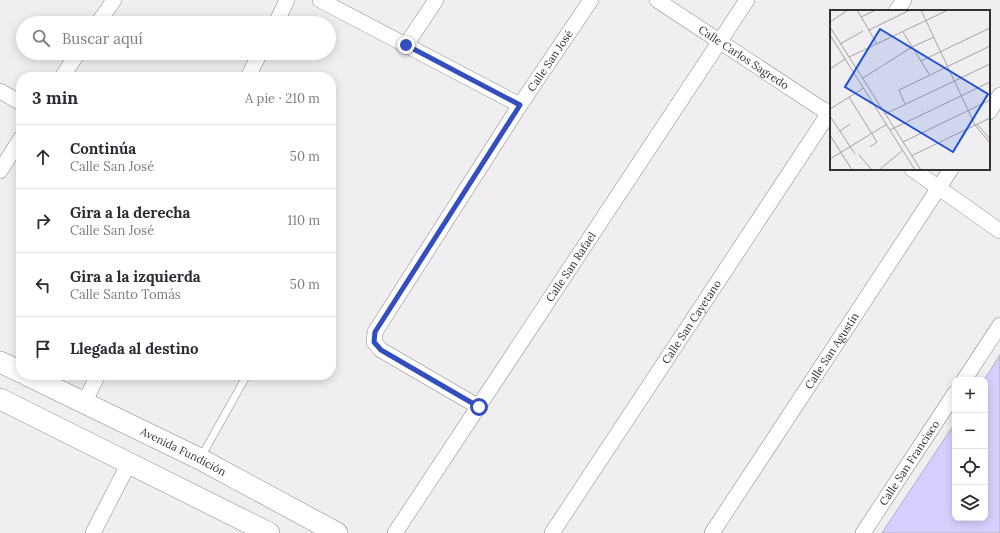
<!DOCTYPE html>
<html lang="es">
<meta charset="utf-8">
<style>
body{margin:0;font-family:Lora,serif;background:#f2f2f3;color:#2b2b33}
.controls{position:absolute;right:12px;bottom:12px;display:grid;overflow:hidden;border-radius:8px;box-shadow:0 2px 10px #0003}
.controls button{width:36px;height:36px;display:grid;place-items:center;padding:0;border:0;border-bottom:1px solid #e1e1e2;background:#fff;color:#2b2b33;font:20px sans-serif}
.stop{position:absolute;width:12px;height:12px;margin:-9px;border:3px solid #334ebf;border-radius:50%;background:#fff}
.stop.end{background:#334ebf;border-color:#fff;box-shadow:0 1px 4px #0008}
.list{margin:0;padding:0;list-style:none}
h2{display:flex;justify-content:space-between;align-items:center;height:52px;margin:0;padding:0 16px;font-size:17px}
h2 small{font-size:13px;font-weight:400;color:#7c7c81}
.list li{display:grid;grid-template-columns:26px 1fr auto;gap:12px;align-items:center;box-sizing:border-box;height:64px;padding:0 16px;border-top:1px solid #e1e1e2}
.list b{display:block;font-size:15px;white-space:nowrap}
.list p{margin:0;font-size:13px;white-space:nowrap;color:#7c7c81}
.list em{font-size:13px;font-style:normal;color:#7c7c81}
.icon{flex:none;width:22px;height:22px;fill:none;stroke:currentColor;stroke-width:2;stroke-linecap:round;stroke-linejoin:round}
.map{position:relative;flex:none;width:1000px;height:533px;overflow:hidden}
.search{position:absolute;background:#fff;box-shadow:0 2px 10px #0003;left:16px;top:16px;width:320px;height:44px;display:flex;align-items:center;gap:10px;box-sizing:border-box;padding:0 14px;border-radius:22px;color:#7c7c81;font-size:15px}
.panel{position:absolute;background:#fff;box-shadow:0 2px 10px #0003;left:16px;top:72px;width:320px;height:308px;border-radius:16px}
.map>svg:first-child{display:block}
.building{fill:#d7d0fe;stroke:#b1b0b3}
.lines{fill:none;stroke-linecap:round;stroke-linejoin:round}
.lane-casing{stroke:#8b898c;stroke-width:8}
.street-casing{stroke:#8b898c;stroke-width:16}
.secondary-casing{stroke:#8b898c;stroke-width:22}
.lane{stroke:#fff;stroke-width:7}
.street{stroke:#fff;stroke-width:15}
.secondary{stroke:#fff;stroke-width:21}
.route{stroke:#334ebf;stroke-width:5}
.labels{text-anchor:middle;stroke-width:3;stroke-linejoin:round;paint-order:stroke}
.street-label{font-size:11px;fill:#323132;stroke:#fefcff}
.inset-road{fill:none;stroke:#a4a2a5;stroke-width:1}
.view{fill:#1d4ed8;fill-opacity:0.15;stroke:#1d4ed8;stroke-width:2}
.inset-edge{fill:none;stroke:#323132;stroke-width:2}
</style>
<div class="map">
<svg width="1000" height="533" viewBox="0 0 1000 533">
<rect width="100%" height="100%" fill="#f0eef1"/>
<!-- building -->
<path class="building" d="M1000 355V533H882L955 423V518H985V380H984Z"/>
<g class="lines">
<defs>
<path id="lane" d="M201 457 247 375"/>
<g id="street">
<path d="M320 0 520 105"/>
<path id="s1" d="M657 0 831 115"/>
<path d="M896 11 904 0"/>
<path d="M98 23 114 0"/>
<path d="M276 23 287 0"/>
<path d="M406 45 436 0"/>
<path d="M62 77 78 53"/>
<path d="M248 77 260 53"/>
<path d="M0 91 21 103"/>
<path d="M989 112 1000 95"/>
<path d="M912 169 1000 231"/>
<path d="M0 171 21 138"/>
<path d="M964 380 1000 325"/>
<path d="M84 403 98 375"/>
<path id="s2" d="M479 407 381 350 374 342 375 332 520 105 591 0"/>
<path d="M93 533 129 463"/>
<path id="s3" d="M395 533 747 0"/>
<path id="s4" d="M552 533 831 110"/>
<path id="s5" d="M712 533 951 169"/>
<path id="s6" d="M863 533 955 393"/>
</g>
<g id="secondary">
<path d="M0 362 21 372"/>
<path id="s7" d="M27 375 200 459 337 533"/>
<path d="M0 399 269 533"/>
</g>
</defs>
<!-- lane casing -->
<use href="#lane" class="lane-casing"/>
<!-- street casing -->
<use href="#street" class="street-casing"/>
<!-- secondary casing -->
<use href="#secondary" class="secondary-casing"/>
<!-- lane -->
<use href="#lane" class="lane"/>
<!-- street -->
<use href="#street" class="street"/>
<!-- secondary -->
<use href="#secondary" class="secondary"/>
</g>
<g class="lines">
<!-- route -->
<path class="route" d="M406 45 520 105 375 332 374 342 381 350 479 407"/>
</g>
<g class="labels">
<!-- street labels -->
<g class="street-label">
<text dy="4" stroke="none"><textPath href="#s1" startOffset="104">Calle Carlos Sagredo</textPath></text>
<text dy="4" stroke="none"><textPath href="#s2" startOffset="457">Calle San José</textPath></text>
<text dy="4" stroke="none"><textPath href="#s3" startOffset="319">Calle San Rafael</textPath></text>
<text dy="4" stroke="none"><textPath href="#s4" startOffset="253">Calle San Cayetano</textPath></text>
<text dy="4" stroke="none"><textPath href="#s5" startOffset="218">Calle San Agustín</textPath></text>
<text dy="4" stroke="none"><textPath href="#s7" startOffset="174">Avenida Fundición</textPath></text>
<text dy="4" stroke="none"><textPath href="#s6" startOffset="84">Calle San Francisco</textPath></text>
</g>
</g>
<!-- overview -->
<g transform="translate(830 10)">
<rect width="160" height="160" fill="#f0eef1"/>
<path class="inset-road" d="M27 0 47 34M91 0 145 115 160 133M31 7 46 0M0 12 18 0M0 17 91 160M39 20 80 0M73 22 99 64M0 25 85 160M10 34 33 21M19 47 118 0M91 51 160 18M0 59 15 49M33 68 82 37 104 27M19 87 47 132 40 137M75 94 69 80 160 36M0 99 34 78M55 104 160 54M0 106 25 144M147 114 160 129M60 120 160 72M10 121 20 114M0 125 22 160M73 132 160 90M29 145 42 160M81 146 160 108M0 149 57 114M49 160 73 140"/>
<path class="view" d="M50 19 158 84 123 142 15 77Z"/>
<rect width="160" height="160" class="inset-edge"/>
</g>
</svg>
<div class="controls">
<button>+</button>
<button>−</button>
<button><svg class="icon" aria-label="locate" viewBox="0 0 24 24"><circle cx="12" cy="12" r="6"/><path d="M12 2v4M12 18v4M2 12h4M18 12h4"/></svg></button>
<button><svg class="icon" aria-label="layers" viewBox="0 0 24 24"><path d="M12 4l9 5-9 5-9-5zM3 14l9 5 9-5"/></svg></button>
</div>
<div class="stop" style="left:479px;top:407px"></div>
<div class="stop end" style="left:406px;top:45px"></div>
<div class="search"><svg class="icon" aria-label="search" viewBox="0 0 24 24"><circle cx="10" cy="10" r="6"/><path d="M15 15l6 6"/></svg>Buscar aquí</div>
<section class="panel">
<h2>3 min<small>A pie · 210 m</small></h2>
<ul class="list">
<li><svg class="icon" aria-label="ahead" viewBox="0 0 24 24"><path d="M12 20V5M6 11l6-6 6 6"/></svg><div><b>Continúa</b><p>Calle San José</p></div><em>50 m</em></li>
<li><svg class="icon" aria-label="right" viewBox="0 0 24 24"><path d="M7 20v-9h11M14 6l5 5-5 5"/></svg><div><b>Gira a la derecha</b><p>Calle San José</p></div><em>110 m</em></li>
<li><svg class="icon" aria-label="left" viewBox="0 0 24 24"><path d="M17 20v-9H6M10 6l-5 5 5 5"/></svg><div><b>Gira a la izquierda</b><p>Calle Santo Tomás</p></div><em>50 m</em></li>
<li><svg class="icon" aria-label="arrive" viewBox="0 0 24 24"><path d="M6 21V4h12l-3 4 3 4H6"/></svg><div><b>Llegada al destino</b></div></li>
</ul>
</section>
</div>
